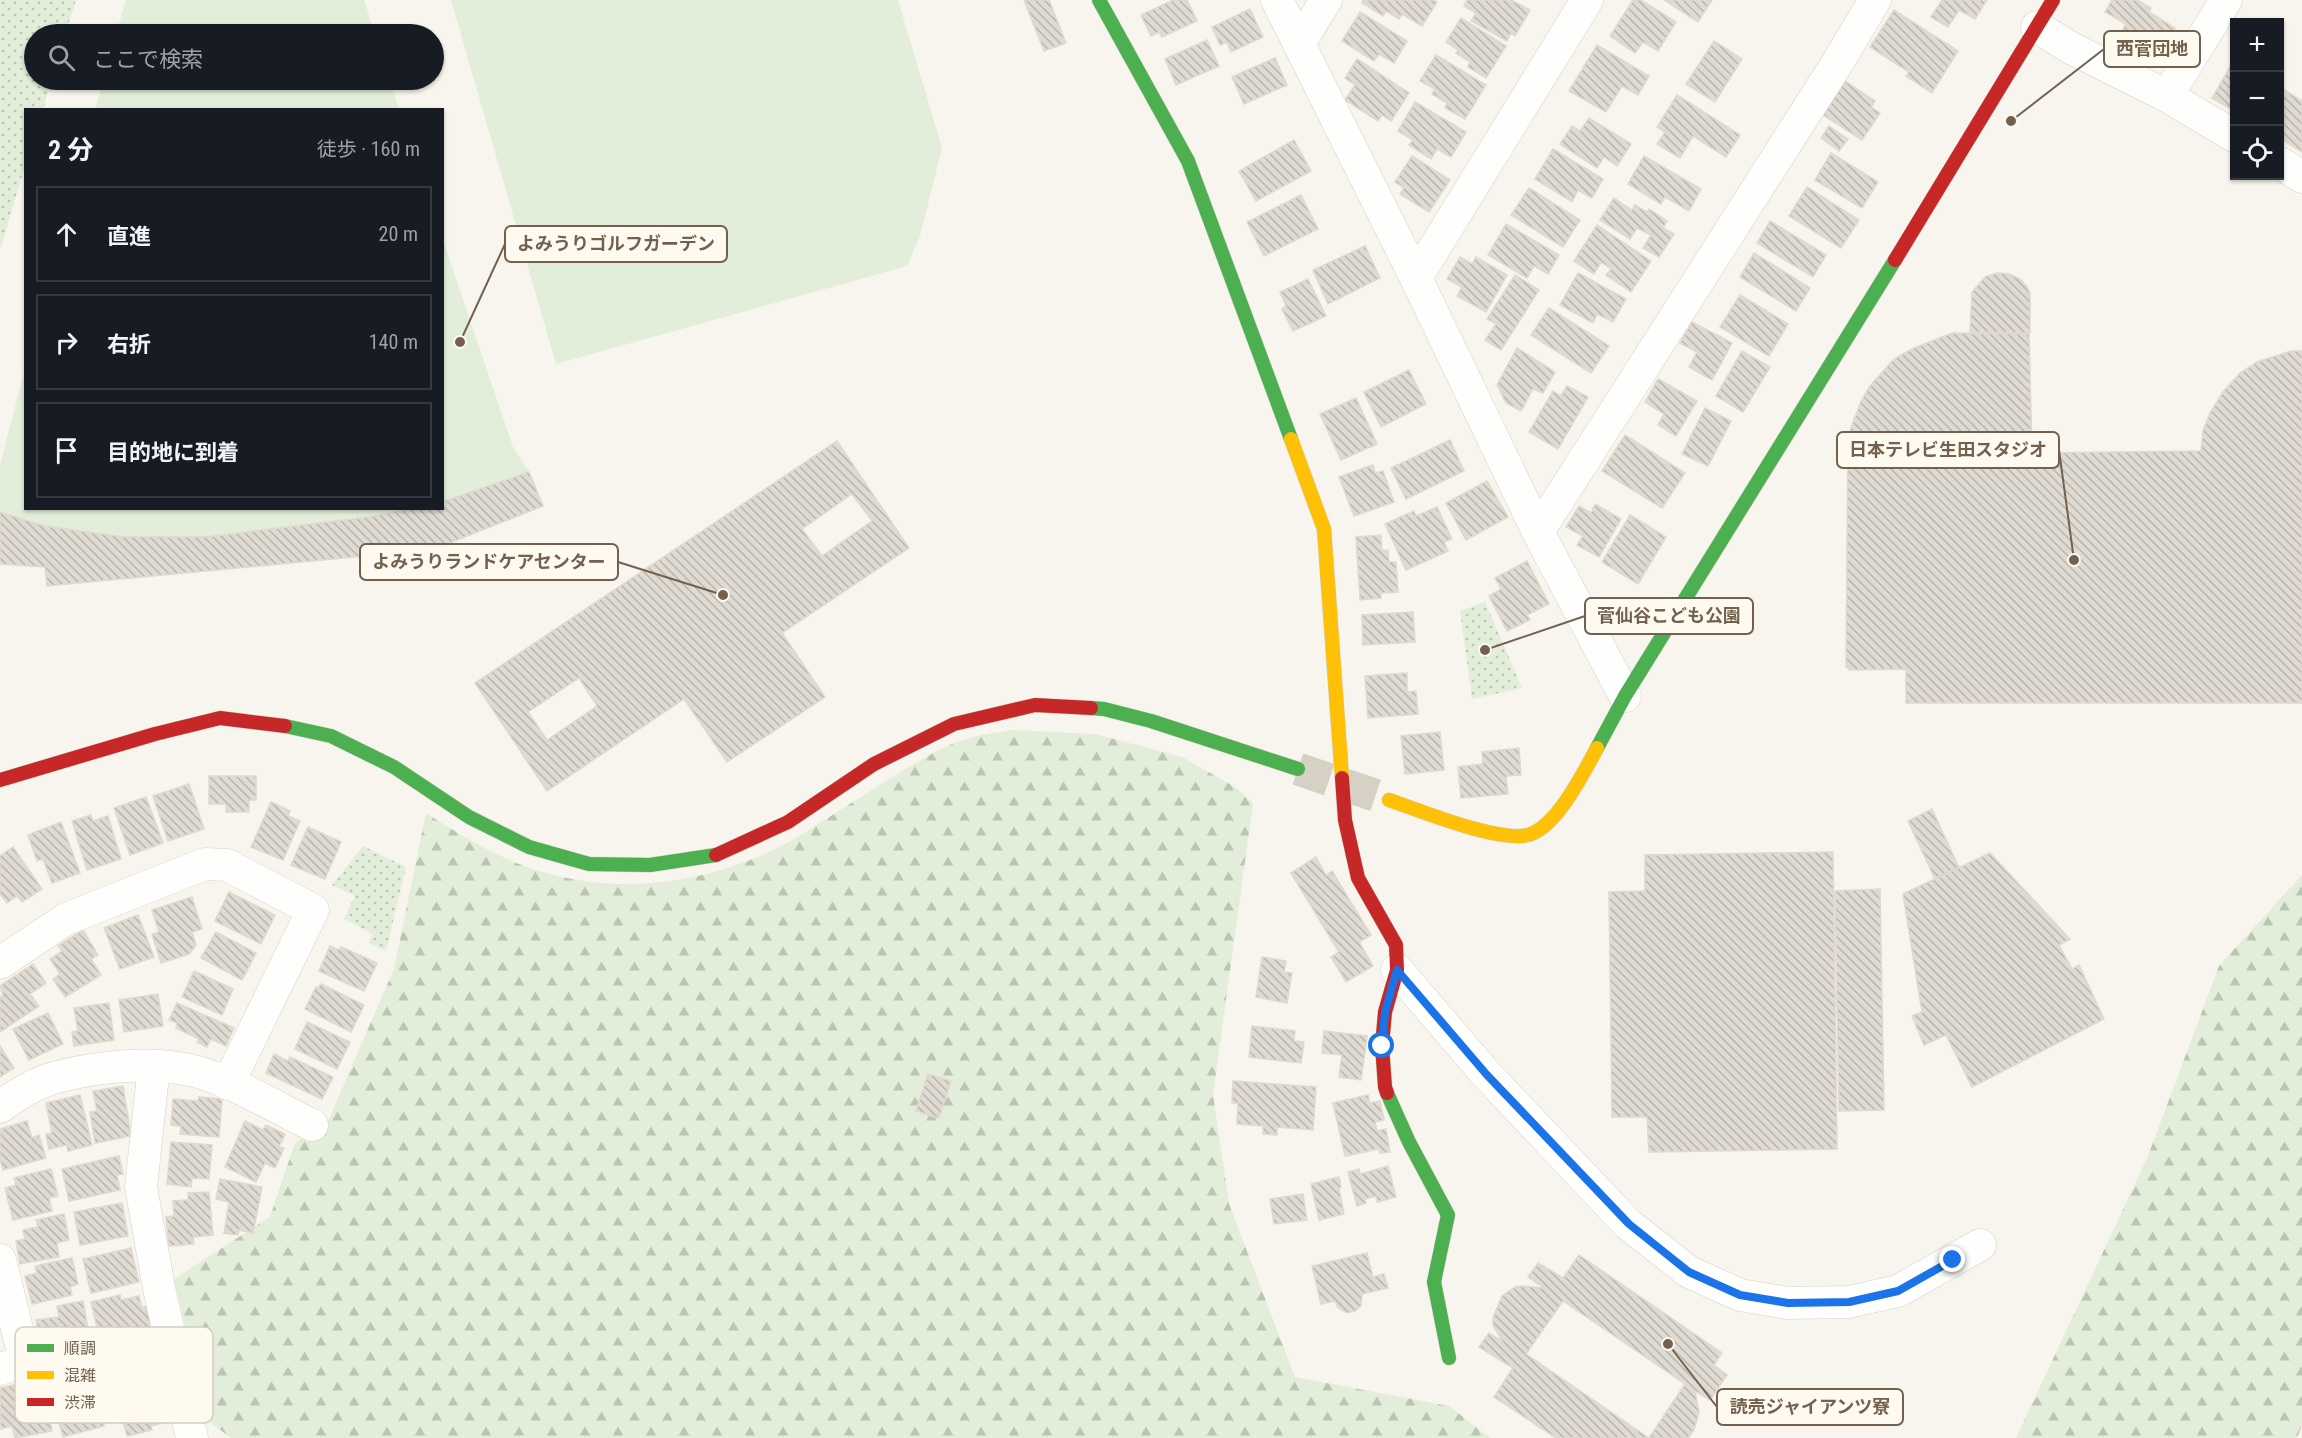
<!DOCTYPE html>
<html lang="ja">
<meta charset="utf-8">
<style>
body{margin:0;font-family:"Roboto Condensed","Noto Sans JP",sans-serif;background:#242831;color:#f1f3f6}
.controls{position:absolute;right:18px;top:18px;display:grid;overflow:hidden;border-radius:0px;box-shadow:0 2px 4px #0004}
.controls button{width:54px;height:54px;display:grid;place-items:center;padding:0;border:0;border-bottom:2px solid #363941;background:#171b24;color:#f1f3f6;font:30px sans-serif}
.stop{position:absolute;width:18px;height:18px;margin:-14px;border:4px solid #1a73e8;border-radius:50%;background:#fff}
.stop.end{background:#1a73e8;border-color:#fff;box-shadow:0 2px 6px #0008}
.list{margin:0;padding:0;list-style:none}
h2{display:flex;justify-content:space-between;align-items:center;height:78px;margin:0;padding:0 24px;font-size:26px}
h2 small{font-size:20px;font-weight:400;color:#9ea1a6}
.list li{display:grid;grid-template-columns:39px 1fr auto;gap:18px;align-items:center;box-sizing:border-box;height:96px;margin:0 12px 12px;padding:0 12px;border:2px solid #363941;border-radius:0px}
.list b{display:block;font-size:22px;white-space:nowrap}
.list em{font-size:20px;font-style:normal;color:#9ea1a6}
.icon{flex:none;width:33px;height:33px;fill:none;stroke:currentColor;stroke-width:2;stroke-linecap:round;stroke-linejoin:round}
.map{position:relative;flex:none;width:2302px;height:1438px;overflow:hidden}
.search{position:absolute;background:#171b24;box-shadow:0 2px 4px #0004;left:24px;top:24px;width:420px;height:66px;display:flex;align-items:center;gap:15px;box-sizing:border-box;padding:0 21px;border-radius:33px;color:#9ea1a6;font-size:22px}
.panel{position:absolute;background:#171b24;box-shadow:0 2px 4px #0004;left:24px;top:108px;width:420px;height:402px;border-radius:0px}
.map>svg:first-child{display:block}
.grass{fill:url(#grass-dots)}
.forest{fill:url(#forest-firs)}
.pitch{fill:#e2eed9}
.building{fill:url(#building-back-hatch);stroke:#dfd9cf;stroke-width:1.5;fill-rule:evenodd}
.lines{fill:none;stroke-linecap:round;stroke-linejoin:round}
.secondary-tunnel{stroke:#d6d0c5;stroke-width:33;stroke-dasharray:33 16;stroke-linecap:butt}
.street-casing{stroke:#d6d2cb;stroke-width:33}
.fast-casing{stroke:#d7d2cb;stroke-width:15}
.slow-casing{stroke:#d7d2cb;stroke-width:15}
.jam-casing{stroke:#d7d2cb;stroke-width:15}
.street{stroke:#fefefc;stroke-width:32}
.fast{stroke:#4caf50;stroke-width:14}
.slow{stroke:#ffc107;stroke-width:14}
.jam{stroke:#c62828;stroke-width:14}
.route{stroke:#1a73e8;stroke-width:8}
.key{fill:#fefaef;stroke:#d4ccbf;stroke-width:1.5}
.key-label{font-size:16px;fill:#73614e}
.leader{fill:none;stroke:#73614e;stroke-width:2}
.callout-dot{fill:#73614e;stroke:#fefaef;stroke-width:2}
.callout{fill:#fefaef;stroke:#73614e;stroke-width:2}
.callout-label{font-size:18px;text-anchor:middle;font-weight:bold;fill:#73614e}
</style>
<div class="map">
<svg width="2302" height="1438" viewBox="0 0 2302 1438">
<defs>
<pattern id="grass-dots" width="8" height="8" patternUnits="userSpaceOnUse" patternTransform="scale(1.5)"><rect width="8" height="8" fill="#e2eed9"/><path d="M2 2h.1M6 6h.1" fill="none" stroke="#bcc4b2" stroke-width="1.8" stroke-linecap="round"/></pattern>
<pattern id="forest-firs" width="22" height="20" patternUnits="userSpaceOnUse" patternTransform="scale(1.5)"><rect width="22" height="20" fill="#e2eed9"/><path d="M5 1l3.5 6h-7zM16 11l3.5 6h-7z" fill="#bcc4b2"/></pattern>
<pattern id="building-back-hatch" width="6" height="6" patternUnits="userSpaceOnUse" patternTransform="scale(1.5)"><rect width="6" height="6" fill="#e0dbd2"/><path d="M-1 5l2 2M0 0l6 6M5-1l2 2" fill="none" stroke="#bab5ad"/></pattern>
</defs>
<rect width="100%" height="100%" fill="#f7f5ed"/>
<!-- grass -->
<g class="grass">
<path d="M0 0H76L65 34H34V80H52L43 109 26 110 25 166 0 250Z"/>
<path d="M1485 602 1522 688 1472 699 1460 611Z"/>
<path d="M363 846 406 867 386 951 369 943 373 934 344 919 355 896 332 885Z"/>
</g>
<!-- forest -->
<g class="forest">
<path d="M1010 730 1095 734 1182 757 1235 787 1253 803 1213 1095 1229 1204 1295 1377 1449 1406 1490 1438H231L207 1420 174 1279 270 1217 295 1143 329 1119 394 969 426 813C459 834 492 855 530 868 619 899 721 883 801 835 830 816 860 798 889 779 914 764 941 746 970 738 983 734 997 733 1010 730Z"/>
<path d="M2302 875V1425L2297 1438H2016L2148 1156 2219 966Z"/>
</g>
<!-- pitch -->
<g class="pitch">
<path d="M126 0H364L375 34H116Z"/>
<path d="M451 0H898L942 148 920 236 907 266 556 364Z"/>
<path d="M104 80H390L399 109H95Z"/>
<path d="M442 237 513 447 529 472 443 502Z"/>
<path d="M25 369 26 508 413 509 369 517 206 537H124L44 526 0 512V465Z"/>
</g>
<!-- building -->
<g class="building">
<path d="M1024 0H1049L1066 43 1044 51Z"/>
<path d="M1173 0H1187L1197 21 1162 37 1159 32 1151 36 1141 15Z"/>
<path d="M1363 0H1433L1437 2 1422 26 1402 14 1399 19 1386 11 1383 16 1362 3Z"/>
<path d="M1467 0H1511L1530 10 1515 36 1511 33 1507 41 1471 21 1476 13 1464 6Z"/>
<path d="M1633 0H1641L1676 22 1658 51 1643 42 1635 53 1610 36Z"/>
<path d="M1664 0H1712L1698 22Z"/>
<path d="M1942 0H1987L1975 19 1959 10 1948 27 1931 17Z"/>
<path d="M2112 0H2137L2151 8 2149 12 2175 28 2157 58 2119 36 2126 24 2105 12Z"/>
<path d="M1250 9 1263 37 1231 52 1227 42 1220 45 1212 27Z"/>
<path d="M1894 10 1958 51 1932 93 1906 76 1909 72 1870 47Z"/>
<path d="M1360 12 1407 41 1394 63 1379 54 1374 61 1342 41Z"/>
<path d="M1461 18 1506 46 1486 78 1468 67 1470 62 1456 53 1458 50 1446 42Z"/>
<path d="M1207 40 1219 66 1176 85 1165 59Z"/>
<path d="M1714 41 1742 59 1715 102 1686 84Z"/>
<path d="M1597 45 1649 76 1638 95 1622 86 1606 112 1569 91Z"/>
<path d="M1436 55 1486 85 1465 119 1445 108 1447 103 1432 94 1435 89 1420 81Z"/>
<path d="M1275 58 1287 85 1244 104 1232 77Z"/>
<path d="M1357 59 1409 93 1391 121 1382 115 1378 121 1345 100 1355 85 1345 78Z"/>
<path d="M2234 60V111L2212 98Z"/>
<path d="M1845 81 1875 101 1871 107 1880 113 1862 140 1823 115Z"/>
<path d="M2280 87 2302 101V152L2280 138Z"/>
<path d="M1677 95 1740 135 1726 157 1693 136 1680 158 1657 144 1665 132 1657 127Z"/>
<path d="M1415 102 1466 132 1451 157 1437 149 1431 159 1409 145 1413 140 1398 131Z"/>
<path d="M1589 118 1631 144 1617 166 1604 157 1597 168 1560 144 1572 126 1580 131Z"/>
<path d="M1829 126 1848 139 1839 151 1821 138Z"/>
<path d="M1294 140 1311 171 1256 201 1239 171Z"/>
<path d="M1553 149 1603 179 1592 198 1578 190 1572 202 1535 179Z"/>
<path d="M1831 153 1878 182 1862 208 1815 180Z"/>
<path d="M1412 156 1450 180 1429 212 1400 194 1404 188 1395 182Z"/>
<path d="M1644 156 1701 189 1689 211 1665 197 1661 204 1628 184Z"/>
<path d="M1807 187 1859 220 1841 248 1789 216Z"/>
<path d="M1529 188 1580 220 1563 247 1511 215Z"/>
<path d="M1301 195 1318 229 1264 256 1247 222Z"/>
<path d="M1614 198 1632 210 1635 205 1647 212 1649 209 1667 221 1663 228 1674 234 1659 257 1643 248 1651 235 1637 228 1630 239 1600 220Z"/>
<path d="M1770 221 1826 255 1813 277 1757 243Z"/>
<path d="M1506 224 1559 255 1548 274 1534 266 1527 278 1488 255Z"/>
<path d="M1597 225 1651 261 1631 292 1606 275 1611 269 1601 262 1594 274 1574 261Z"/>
<path d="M1365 246 1380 278 1328 304 1313 270Z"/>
<path d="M1754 253 1810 288 1796 311 1740 277Z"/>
<path d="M1460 257 1472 264 1476 257 1507 275 1486 312 1457 296 1462 287 1447 279Z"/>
<path d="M1578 273 1626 299 1613 322 1597 314 1593 323 1560 305Z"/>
<path d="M1997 273 2009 274 2020 279 2027 287 2030 293V333L1970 332 1972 292 1985 277Z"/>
<path d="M1515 275 1539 290 1501 350 1485 340 1496 324 1487 319Z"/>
<path d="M1308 279 1326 316 1293 331 1282 309 1286 306 1280 292Z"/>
<path d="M1740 295 1788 324 1769 356 1720 327Z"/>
<path d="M1549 308 1609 346 1591 373 1531 335Z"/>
<path d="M1692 322 1732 343 1712 380 1689 367 1697 352 1680 343Z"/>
<path d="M1952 333 2029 334 2032 453 2201 451 2203 431 2210 413 2223 392 2240 373 2257 362 2291 351H2302V703H1906V669L1850 670 1846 667 1848 436 1861 401 1870 386 1894 359 1912 349Z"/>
<path d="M1517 348 1555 372 1543 393 1533 389 1521 411 1506 403 1497 385Z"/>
<path d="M1742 351 1770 367 1743 412 1716 396Z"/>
<path d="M1409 370 1426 404 1381 427 1364 392Z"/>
<path d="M1658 379 1697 401 1676 436 1658 425 1664 414 1645 402Z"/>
<path d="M1567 386 1588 397 1558 449 1529 432 1553 391 1561 396Z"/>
<path d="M1356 398 1377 444 1341 460 1320 414Z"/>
<path d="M1705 408 1731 421 1708 466 1682 454Z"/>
<path d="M1625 435 1685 473 1662 508 1602 471Z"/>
<path d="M1450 440 1464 471 1406 499 1391 468Z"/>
<path d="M837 441 909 548 782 633 825 697 727 762 684 699 547 791 475 683ZM852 494 872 521 822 556 802 529ZM579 678 597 706 547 740 528 712Z"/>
<path d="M1373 465 1375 473 1383 471 1394 502 1354 516 1339 477Z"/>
<path d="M529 472 543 506 452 542 453 551 418 557 417 551 47 586 45 567 0 564V512L44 526 124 537H206L369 517 413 508H442V502Z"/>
<path d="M1487 481 1508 517 1466 540 1446 503Z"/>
<path d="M1595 504 1621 519 1599 557 1577 545 1583 536 1566 527 1579 506 1591 513Z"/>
<path d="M1437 507 1452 539 1444 542 1448 551 1406 570 1385 524 1414 511 1416 516Z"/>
<path d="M1630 515 1666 537 1638 584 1602 562Z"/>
<path d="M1381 535 1382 551 1388 550 1389 562H1396L1398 592 1381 593V598L1360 600 1356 537Z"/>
<path d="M1527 561 1549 604 1527 615 1530 620 1507 631 1489 596 1501 589 1495 578Z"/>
<path d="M1413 612 1415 642 1363 645 1362 615Z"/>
<path d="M1407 673V692L1416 691 1418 714 1368 718 1365 676Z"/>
<path d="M1440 732 1444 770 1405 774 1401 736Z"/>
<path d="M1519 748 1521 775 1506 776 1508 794 1461 798 1458 767 1483 764 1482 752Z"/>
<path d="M209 776H256V800H249V812H226V804H209Z"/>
<path d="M189 784 204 829 168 841 153 796Z"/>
<path d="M146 797 163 843 130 855 114 808Z"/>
<path d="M271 802 290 811 288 816 300 821 283 860 251 847Z"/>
<path d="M1932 809 1959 868 1935 879 1908 821Z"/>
<path d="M91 815 93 821 108 816 121 859 87 870 72 821Z"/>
<path d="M61 822 80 873 52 883 43 859 37 861 28 835Z"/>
<path d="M308 827 341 842 325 879 291 865Z"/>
<path d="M13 847 42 889 22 902 17 896 7 903 0 894V856Z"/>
<path d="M1833 852 1837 1149 1649 1152 1647 1117H1612L1609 892 1645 891V855Z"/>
<path d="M1990 853 2070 939 2059 945 2072 969 2079 965 2104 1019 1972 1087 1946 1035 1924 1045 1912 1016 1922 1012 1903 894Z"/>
<path d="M1316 857 1326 875 1332 871 1371 935 1359 942 1373 966 1346 982 1331 957 1339 952 1291 873Z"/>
<path d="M1880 889 1884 1110 1839 1111 1835 891Z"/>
<path d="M229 892 275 915 261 944 215 921Z"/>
<path d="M192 897 202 929 192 932 196 945 189 954 161 963 152 934 159 932 152 910Z"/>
<path d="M138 915 154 957 120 969 104 928Z"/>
<path d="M83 930 98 955 91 959 101 975 65 997 53 979 60 974 50 959 62 951 58 946Z"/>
<path d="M216 932 256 953 242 980 201 958Z"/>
<path d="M330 946 339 950 341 947 377 963 364 991 319 971Z"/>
<path d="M1262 957 1286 961 1284 972 1292 973 1287 1003 1256 997Z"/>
<path d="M33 964 46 983 30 994 39 1006 0 1032V997L3 995 0 986Z"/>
<path d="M194 971 233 989 222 1015 182 997Z"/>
<path d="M321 984 364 1005 351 1032 305 1009 316 987 318 988Z"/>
<path d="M158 994 163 1026 124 1032 119 1000Z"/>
<path d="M109 1003 114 1040 74 1046 72 1032 78 1031 74 1008Z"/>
<path d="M177 1003 234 1028 226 1046 211 1039 207 1047 197 1042 199 1039 176 1028 177 1023 169 1020Z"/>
<path d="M48 1013 63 1044 29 1060 13 1029Z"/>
<path d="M307 1022 350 1042 337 1069 295 1049Z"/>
<path d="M1252 1026 1295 1031 1294 1041 1304 1042 1301 1063 1249 1057Z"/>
<path d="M1324 1031 1367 1036 1361 1080 1339 1077 1342 1055 1322 1053Z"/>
<path d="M0 1046 14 1068 0 1077Z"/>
<path d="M274 1054 288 1061 290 1057 333 1077 322 1099 266 1073Z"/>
<path d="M928 1074 951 1081 939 1118 916 1111Z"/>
<path d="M1233 1081 1316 1087 1313 1130 1277 1127V1135L1263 1134V1126L1237 1124 1238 1103H1232Z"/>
<path d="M123 1086 131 1136 95 1143 90 1112 97 1111 93 1091Z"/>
<path d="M80 1095 92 1145 68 1151 67 1145 49 1149 46 1134 52 1133 46 1103Z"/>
<path d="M1368 1095 1370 1103 1380 1101 1384 1120 1375 1122 1377 1131 1386 1129 1390 1152 1380 1153 1379 1149 1345 1156 1333 1103Z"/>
<path d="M199 1097 222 1099 219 1137 180 1134 181 1126 171 1125 173 1099 198 1101Z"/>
<path d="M27 1121 32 1138 39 1135 46 1158 3 1170 0 1159V1129Z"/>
<path d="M245 1121 263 1130 266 1125 285 1134 279 1147 284 1148 275 1168 265 1163 256 1182 225 1167Z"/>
<path d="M171 1142 212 1145 209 1179 192 1178 191 1187 167 1184Z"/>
<path d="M119 1156 123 1174 117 1175 120 1190 69 1201 62 1169Z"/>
<path d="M1388 1166 1396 1197 1377 1202 1376 1196 1365 1199 1366 1203 1357 1206 1348 1172 1359 1169 1360 1174Z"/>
<path d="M51 1169 58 1196 49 1198 52 1211 13 1220 5 1188 16 1185 14 1178Z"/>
<path d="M1339 1177 1341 1187 1339 1188 1344 1214 1319 1220 1311 1184Z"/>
<path d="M220 1179 262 1187 253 1233 239 1230 238 1235 224 1233 229 1202 216 1199Z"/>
<path d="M209 1192 213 1235 193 1237 194 1244 169 1246 166 1217 174 1216 173 1201 188 1200V1193Z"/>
<path d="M1303 1194 1307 1220 1274 1224 1270 1199Z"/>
<path d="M122 1203 128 1236 80 1245 74 1212Z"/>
<path d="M64 1214 69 1240 57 1243 59 1257 20 1264 16 1241 25 1239 23 1230 38 1227 36 1220Z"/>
<path d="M131 1248 139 1282 91 1293 83 1259Z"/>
<path d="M1367 1253 1373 1277 1384 1274 1388 1288 1362 1294 1361 1306 1355 1311 1347 1313 1338 1308 1335 1301 1321 1304 1312 1266Z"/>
<path d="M1579 1255 1722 1353 1714 1365 1727 1375 1710 1400 1695 1391 1699 1412 1694 1430 1688 1438H1556L1494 1397 1513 1368 1479 1347 1489 1333 1502 1341 1493 1325V1318L1502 1296 1515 1287 1522 1286 1544 1288 1528 1277 1538 1263 1563 1278ZM1563 1301 1685 1384 1649 1438 1526 1354Z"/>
<path d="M72 1258 78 1284 70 1287 72 1295 32 1304 25 1276 37 1273 35 1266Z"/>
<path d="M120 1295 121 1300 139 1296 142 1308 146 1306 152 1327 113 1337 110 1328 98 1331 91 1302Z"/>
<path d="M83 1301 88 1329 76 1331 79 1344 61 1346 62 1351 43 1355 36 1320 59 1317 57 1306Z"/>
<path d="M31 1381 36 1404 46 1402 52 1431 15 1438 12 1426 1 1429 0 1388Z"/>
<path d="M160 1387 169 1421 151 1426 152 1430 127 1436 117 1399Z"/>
<path d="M102 1395 106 1414 102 1415 104 1426 63 1437 55 1407Z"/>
</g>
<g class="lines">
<!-- secondary-tunnel -->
<path class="secondary-tunnel" d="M1298 769 1389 800"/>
<defs>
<g id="street">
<path d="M1277 0 1416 278 1538 532 1625 696"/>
<path d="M2037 27 2071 48 2167 96 2234 136"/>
<path d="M1299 44 1326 0"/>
<path d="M2167 96 2226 0"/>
<path d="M2280 163 2302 177"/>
<path d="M1416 278 1587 0"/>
<path d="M1538 532 1838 62 1875 0"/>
<path d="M0 963 66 919 205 864 227 865 313 910 228 1084"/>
<path d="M1397 970 1487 1075 1628 1224 1689 1272 1740 1295 1788 1303 1849 1302 1898 1291 1980 1245"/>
<path d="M154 1066 141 1187 159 1288 192 1438"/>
<path d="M0 1107C16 1095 37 1082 57 1077 100 1066 151 1061 194 1071 231 1080 277 1108 312 1125"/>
<path d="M0 1260 25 1361 0 1369"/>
</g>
<g id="fast">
<path d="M1099 0 1188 161 1291 439"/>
<path d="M1091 708 1104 709 1151 721 1298 769"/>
<path d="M285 726 331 736 394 767 469 817 529 847 589 864 650 865 716 855"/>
<path d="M1597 748 1625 696 1895 260"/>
<path d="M1387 1093 1409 1142 1448 1215 1434 1282 1449 1358"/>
</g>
<g id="slow">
<path d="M1291 439 1324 529 1342 778"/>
<path d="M1389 800C1419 810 1503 845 1531 834 1558 824 1584 772 1597 748"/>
</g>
<g id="jam">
<path d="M1895 260 2053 0"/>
<path d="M1342 778 1345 820 1358 878 1396 945 1397 970 1385 1012 1382 1046 1385 1087 1387 1093"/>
<path d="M0 780 155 734 220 718 285 726"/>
<path d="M716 855 788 822 874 764 954 724 1035 705 1091 708"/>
</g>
</defs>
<!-- street casing -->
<use href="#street" class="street-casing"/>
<!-- fast casing -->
<use href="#fast" class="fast-casing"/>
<!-- slow casing -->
<use href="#slow" class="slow-casing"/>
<!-- jam casing -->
<use href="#jam" class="jam-casing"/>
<!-- street -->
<use href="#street" class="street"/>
<!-- fast -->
<use href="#fast" class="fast"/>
<!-- slow -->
<use href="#slow" class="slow"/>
<!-- jam -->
<use href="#jam" class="jam"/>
</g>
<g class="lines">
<!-- route -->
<path class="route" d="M1382 1046 1385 1012 1397 970 1487 1075 1629 1224 1689 1272 1740 1295 1788 1303 1849 1302 1898 1291 1953 1260"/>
</g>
<!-- legend -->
<rect x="15" y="1327" width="198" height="96" rx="9" class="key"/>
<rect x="27" y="1344" width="27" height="8" fill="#4caf50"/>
<rect x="27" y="1371" width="27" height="8" fill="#ffc107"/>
<rect x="27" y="1398" width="27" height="8" fill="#c62828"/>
<g class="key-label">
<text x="64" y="1354">順調</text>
<text x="64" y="1381">混雑</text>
<text x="64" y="1408">渋滞</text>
</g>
<!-- callouts -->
<path class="leader" d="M2011 121L2104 49M460 342L505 244M2074 560L2059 450M723 595L618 562M1485 650L1585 616M1668 1344L1717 1407"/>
<g class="callout-dot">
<circle cx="2011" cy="121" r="6"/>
<circle cx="460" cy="342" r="6"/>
<circle cx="2074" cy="560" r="6"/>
<circle cx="723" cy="595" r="6"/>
<circle cx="1485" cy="650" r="6"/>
<circle cx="1668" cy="1344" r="6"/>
</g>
<g class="callout">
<rect x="2104" y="31" width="96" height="36" rx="6"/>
<rect x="505" y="226" width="222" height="36" rx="6"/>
<rect x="1837" y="432" width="222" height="36" rx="6"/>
<rect x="360" y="544" width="258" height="36" rx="6"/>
<rect x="1585" y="598" width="168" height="36" rx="6"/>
<rect x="1717" y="1389" width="186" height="36" rx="6"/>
</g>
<g class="callout-label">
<text x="2152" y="55">西菅団地</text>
<text x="616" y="250">よみうりゴルフガーデン</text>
<text x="1948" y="456">日本テレビ生田スタジオ</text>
<text x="489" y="568">よみうりランドケアセンター</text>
<text x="1669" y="622">菅仙谷こども公園</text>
<text x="1810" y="1413">読売ジャイアンツ寮</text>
</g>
</svg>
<div class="controls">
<button>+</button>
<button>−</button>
<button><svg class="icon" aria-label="locate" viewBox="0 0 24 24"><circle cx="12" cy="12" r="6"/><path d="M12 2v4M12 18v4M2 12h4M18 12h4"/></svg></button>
</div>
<div class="stop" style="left:1382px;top:1046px"></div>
<div class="stop end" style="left:1953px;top:1260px"></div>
<div class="search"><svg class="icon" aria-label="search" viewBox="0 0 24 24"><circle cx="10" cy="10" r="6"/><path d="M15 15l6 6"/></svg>ここで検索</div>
<section class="panel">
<h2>2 分<small>徒歩 · 160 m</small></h2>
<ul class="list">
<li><svg class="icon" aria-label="ahead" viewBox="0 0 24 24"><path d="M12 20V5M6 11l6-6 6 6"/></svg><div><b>直進</b></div><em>20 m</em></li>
<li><svg class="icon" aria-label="right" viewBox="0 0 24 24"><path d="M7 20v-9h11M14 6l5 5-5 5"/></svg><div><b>右折</b></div><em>140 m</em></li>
<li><svg class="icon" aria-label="arrive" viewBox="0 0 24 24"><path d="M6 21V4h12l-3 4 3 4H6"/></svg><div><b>目的地に到着</b></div></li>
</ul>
</section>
</div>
